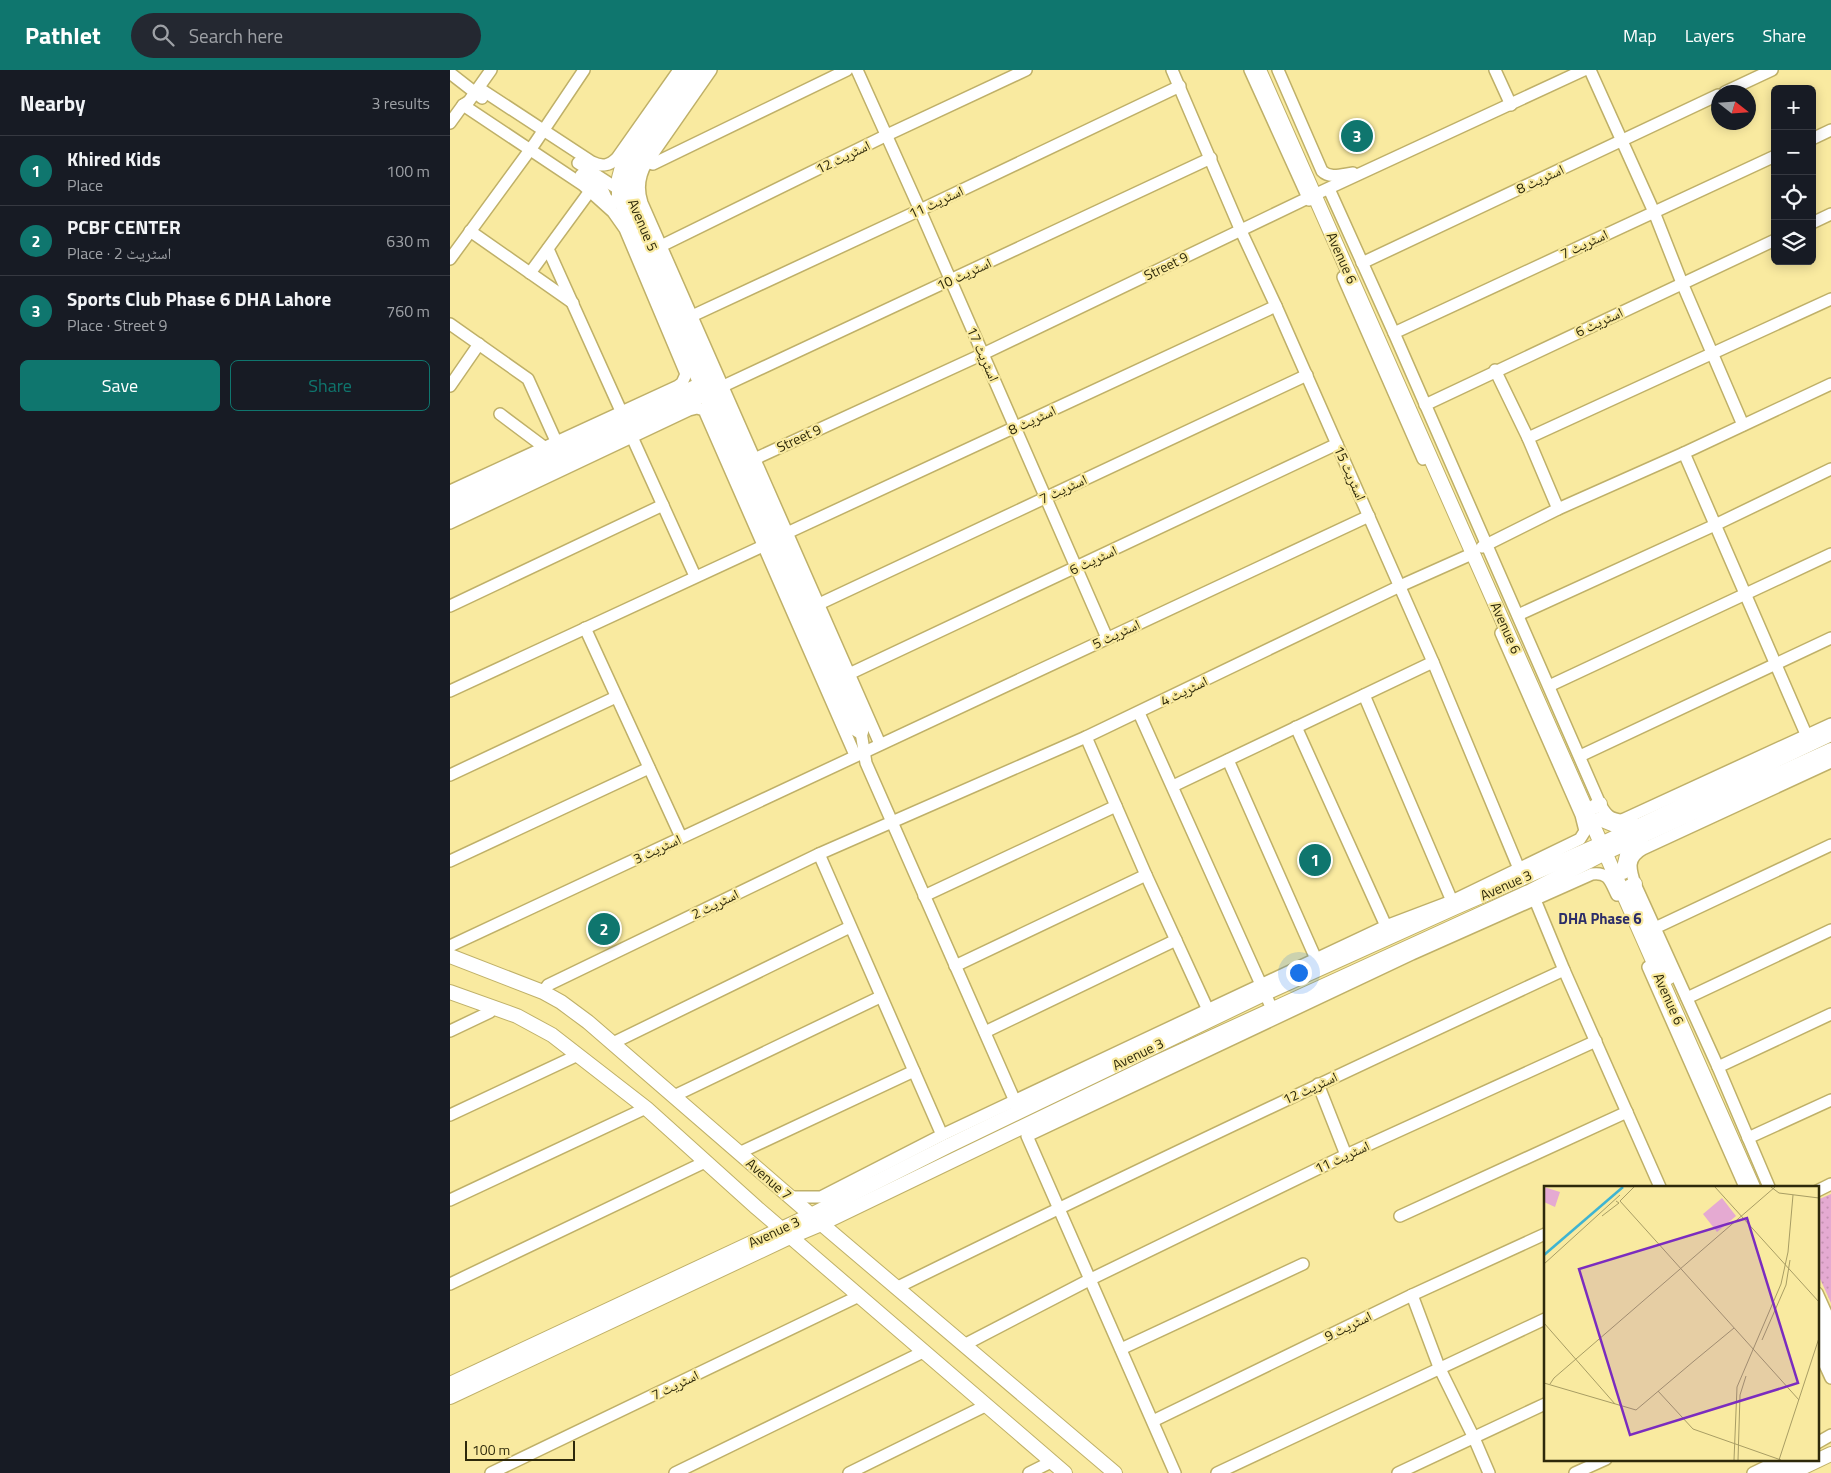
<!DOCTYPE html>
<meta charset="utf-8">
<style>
body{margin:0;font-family:"Titillium Web","Noto Naskh Arabic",sans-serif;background:#242831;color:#f1f3f6}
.controls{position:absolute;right:15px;top:15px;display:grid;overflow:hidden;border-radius:8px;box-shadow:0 2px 12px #0003}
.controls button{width:45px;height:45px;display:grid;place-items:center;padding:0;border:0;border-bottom:1px solid #363941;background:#171b24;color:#f1f3f6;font:25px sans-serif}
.compass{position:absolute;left:1261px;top:15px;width:45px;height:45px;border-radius:50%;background:#171b24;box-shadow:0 2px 12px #0003;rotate:107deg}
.scale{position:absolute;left:15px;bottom:12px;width:110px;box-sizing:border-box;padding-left:5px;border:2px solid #2e290a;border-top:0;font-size:14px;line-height:18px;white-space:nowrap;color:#2e290a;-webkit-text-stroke:4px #f9eaa0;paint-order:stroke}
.you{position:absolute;left:848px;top:902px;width:18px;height:18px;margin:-12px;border:4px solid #fff;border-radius:50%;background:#1a73e8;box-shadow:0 0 0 8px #1a73e833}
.badge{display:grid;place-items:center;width:32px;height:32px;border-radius:50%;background:#0f766e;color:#fff;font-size:16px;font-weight:700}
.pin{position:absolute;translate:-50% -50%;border:2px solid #fff;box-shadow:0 1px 5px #0006}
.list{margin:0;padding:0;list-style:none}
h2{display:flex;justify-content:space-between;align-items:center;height:65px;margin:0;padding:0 20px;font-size:21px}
h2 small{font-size:16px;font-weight:400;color:#9ea1a6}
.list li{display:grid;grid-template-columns:32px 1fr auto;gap:15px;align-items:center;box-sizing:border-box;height:70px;padding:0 20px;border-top:1px solid #363941}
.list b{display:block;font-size:19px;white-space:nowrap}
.list p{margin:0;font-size:16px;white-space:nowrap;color:#9ea1a6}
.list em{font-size:16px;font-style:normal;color:#9ea1a6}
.actions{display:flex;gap:10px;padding:15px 20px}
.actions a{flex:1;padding:11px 0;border:1px solid #0f766e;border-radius:8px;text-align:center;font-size:18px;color:#0f766e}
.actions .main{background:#0f766e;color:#fff}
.icon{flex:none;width:28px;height:28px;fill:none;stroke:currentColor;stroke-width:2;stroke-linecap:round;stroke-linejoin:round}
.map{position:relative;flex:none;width:1381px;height:1403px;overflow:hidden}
header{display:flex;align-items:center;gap:30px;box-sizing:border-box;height:70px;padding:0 25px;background:#0f766e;color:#fff}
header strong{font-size:24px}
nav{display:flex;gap:28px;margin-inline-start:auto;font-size:18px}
.search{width:350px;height:45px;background:#242831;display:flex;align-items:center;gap:12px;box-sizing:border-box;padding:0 18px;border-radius:28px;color:#9ea1a6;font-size:19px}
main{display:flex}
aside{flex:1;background:#171b24}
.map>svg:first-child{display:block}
.grass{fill:url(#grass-dots)}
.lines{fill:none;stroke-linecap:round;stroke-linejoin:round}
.minor-casing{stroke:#bfb068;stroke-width:14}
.major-casing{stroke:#bfb068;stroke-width:16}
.minor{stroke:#fff;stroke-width:11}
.major{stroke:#fff;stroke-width:14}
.labels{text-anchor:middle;stroke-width:4.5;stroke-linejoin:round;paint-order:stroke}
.street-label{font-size:14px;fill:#2e290a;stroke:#f9eaa0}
.neighbourhood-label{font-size:15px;font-weight:bold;fill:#2c2d68;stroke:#f9eaa0}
.inset-river{fill:none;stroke:#3fb4d2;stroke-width:2.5}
.inset-road{fill:none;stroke:#a89d64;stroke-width:1}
.view{fill:#7b2cbf;fill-opacity:0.15;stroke:#7b2cbf;stroke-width:2.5}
.inset-edge{fill:none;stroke:#2e290a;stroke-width:2.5}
</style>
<header>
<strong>Pathlet</strong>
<div class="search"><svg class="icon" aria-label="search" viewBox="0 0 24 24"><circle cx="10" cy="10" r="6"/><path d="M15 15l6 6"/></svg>Search here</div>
<nav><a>Map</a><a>Layers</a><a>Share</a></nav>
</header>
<main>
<aside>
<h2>Nearby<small>3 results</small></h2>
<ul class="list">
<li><span class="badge">1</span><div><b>Khired Kids</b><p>Place</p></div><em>100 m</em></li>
<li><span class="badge">2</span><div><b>PCBF CENTER</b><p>Place · اسٹریٹ 2</p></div><em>630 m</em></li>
<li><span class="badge">3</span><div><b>Sports Club Phase 6 DHA Lahore</b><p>Place · Street 9</p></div><em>760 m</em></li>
</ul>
<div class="actions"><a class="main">Save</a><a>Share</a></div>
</aside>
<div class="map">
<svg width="1381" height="1403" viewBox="0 0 1381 1403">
<defs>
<pattern id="grass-dots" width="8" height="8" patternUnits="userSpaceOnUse" patternTransform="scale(1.25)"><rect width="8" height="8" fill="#e5aad2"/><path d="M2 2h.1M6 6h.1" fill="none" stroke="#c592b3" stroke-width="1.8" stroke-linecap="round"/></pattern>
</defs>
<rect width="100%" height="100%" fill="#f9eaa0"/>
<!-- grass -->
<path class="grass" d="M1381 1124V1233L1367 1202V1130Z"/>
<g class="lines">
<defs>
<g id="minor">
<path d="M397 0 203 94 197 92C189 105 187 118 192 133L430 674"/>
<path d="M407 0 470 140 657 568"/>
<path d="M722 0 791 161 826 236 983 592 1072 806"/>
<path d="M800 0 859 130"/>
<path d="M828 0 872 101C880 109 893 104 903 103"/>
<path d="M1045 0 1061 35"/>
<path d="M1140 0 1204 142 1232 213 1293 355"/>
<path d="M0 3 32 28"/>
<path d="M29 18 142 92C152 97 159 96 167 88L229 0"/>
<path d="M1275 22 1322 0"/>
<path d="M0 53 13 35 19 31 41 0"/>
<path d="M1362 69 1381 60"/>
<path d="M197 92 261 0"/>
<path d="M128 93 165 117 177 118"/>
<path d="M131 105 153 121 156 128 163 134"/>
<path d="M879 119 944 263 1150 734C1156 745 1160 749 1172 750L1381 654"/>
<path d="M1362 153 1381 144"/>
<path d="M20 161 123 233"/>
<path d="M211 176 437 65 576 0"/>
<path d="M98 179 171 341"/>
<path d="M0 189 85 73 134 0"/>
<path d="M912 193 1268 25"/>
<path d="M80 203 140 121"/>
<path d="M893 207 973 389"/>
<path d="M242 246 470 140 730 16"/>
<path d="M0 254 78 309 106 371"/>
<path d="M944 263 1325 86"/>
<path d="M1045 300 1078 368 1108 439"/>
<path d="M0 316 29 274"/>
<path d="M267 319 761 88"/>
<path d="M975 335 1325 170"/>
<path d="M50 344 94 377"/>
<path d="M182 367 245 506"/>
<path d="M1078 368 1381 229"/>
<path d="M1234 383 1359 671"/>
<path d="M298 392 533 284 864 125 1134 0"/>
<path d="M0 421 228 316 232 313 236 304 175 159 163 142 133 115 13 35"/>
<path d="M0 453 239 340 247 338 254 340 405 685"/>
<path d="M337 463 826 236"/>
<path d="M1032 477 1108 439 1234 383 1381 314"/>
<path d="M369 534 857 305"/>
<path d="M0 536 213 435"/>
<path d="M1068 545 1265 455 1381 399"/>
<path d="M135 558 231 767"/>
<path d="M399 604 887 374"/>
<path d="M1099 616 1381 484"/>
<path d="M0 621 313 476"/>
<path d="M914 625 1002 831"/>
<path d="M689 643 822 939"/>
<path d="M846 657 936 856"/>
<path d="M411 662 416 693 568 1038"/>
<path d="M636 667 696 805 758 940"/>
<path d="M1130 686 1381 568"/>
<path d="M778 690 866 889"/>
<path d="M0 705 166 627"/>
<path d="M723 716 983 592"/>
<path d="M369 784 492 1065"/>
<path d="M0 791 199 698"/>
<path d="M1083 825 1114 900 1210 1117"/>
<path d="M474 826 666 736"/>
<path d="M1205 858 1381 775"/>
<path d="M0 876 919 446"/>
<path d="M505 896 696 805"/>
<path d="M1198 897 1295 1117"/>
<path d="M93 922 98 915 369 784 636 667 950 516 1024 483"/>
<path d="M1237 928 1381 860"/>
<path d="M0 961 40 942 43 937"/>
<path d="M535 962 726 870"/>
<path d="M163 973 400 857"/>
<path d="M1268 997 1381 944"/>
<path d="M868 1014 896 1085"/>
<path d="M224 1026 430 927"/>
<path d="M0 1045 128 985"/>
<path d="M1298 1068 1381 1030"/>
<path d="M289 1083 464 1001"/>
<path d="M1319 1117 1268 997 1185 814C1180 799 1177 788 1193 779L1381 692"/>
<path d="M1367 1121 1381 1114"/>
<path d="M340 1127H371L492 1065 689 972 936 856 1002 831 1130 769 1135 761 1131 745 1051 563"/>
<path d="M0 1130 196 1038"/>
<path d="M950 1146 1177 1042"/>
<path d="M0 1214 255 1092"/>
<path d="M446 1218C667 1109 890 1004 1114 900"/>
<path d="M1367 1223 1381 1254"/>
<path d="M962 1225 989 1297 1024 1368 1039 1403"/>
<path d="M514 1275 641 1209 896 1085 1146 971"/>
<path d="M671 1279 853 1194"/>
<path d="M1370 1284 1381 1308"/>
<path d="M703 1351 962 1225 1095 1164"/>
<path d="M1367 1373 1381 1365"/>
<path d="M41 1403 409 1226"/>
<path d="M225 1403 473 1282"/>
<path d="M399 1403 535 1336"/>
<path d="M579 1403 601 1392"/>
<path d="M725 1403 577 1066 962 884 1142 804C1159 802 1160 811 1167 825"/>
<path d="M767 1403 1095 1249"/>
<path d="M948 1403 1095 1334"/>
<path d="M1125 1403 1156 1389"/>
<path d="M1303 1403 1332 1389"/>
</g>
<g id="major">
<path d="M238 0 173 93 169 108V126L326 487 403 657 411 662 413 652 180 125 181 107 190 88 252 0"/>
<path d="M809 0 1303 1117"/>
<path d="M0 431 258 311"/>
<path d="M0 444 262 321"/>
<path d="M1144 737 1150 734"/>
<path d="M1150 749 1167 756 1185 755"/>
<path d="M1173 802 1177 785 1190 771"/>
<path d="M1179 817 1185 814"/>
<path d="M1184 827 1219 907"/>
<path d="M0 886 93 922 111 932 138 952 361 1145 665 1403"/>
<path d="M0 922 67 946 102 965 196 1038 307 1138 615 1403"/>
<path d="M1367 1242 1380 1271"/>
<path d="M1367 1263 1381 1293"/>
<path d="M0 1314 361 1145 498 1076 816 923 1006 837 1151 774 1381 664"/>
<path d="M0 1327 340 1167 371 1154 699 996 1081 821 1155 783 1381 680"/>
<path d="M1321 1403 1348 1391"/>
<path d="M1341 1403 1381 1384"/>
</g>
</defs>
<!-- minor casing -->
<use href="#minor" class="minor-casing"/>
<!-- major casing -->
<use href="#major" class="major-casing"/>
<!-- minor -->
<use href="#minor" class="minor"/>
<!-- major -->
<use href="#major" class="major"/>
</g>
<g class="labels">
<!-- street labels -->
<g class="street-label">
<text transform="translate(393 87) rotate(-26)" y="5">اسٹریٹ 12</text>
<text transform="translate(1090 109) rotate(-25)" y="5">اسٹریٹ 8</text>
<text transform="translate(486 132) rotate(-25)" y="5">اسٹریٹ 11</text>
<text transform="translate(193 155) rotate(67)" y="5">Avenue 5</text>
<text transform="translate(1134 174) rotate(-25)" y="5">اسٹریٹ 7</text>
<text transform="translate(892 188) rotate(66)" y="5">Avenue 6</text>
<text transform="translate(716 196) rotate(-26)" y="5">Street 9</text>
<text transform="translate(514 204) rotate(-25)" y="5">اسٹریٹ 10</text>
<text transform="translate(1149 252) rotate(-25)" y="5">اسٹریٹ 6</text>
<text transform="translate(533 284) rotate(66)" y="5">اسٹریٹ 17</text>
<text transform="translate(582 350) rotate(-25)" y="5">اسٹریٹ 8</text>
<text transform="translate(349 368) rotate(-25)" y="5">Street 9</text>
<text transform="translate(900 403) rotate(66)" y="5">اسٹریٹ 15</text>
<text transform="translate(613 419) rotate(-25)" y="5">اسٹریٹ 7</text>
<text transform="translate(643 490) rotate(-25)" y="5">اسٹریٹ 6</text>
<text transform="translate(1056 558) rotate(66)" y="5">Avenue 6</text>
<text transform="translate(666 564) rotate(-25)" y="5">اسٹریٹ 5</text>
<text transform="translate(734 621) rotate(-26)" y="5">اسٹریٹ 4</text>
<text transform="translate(207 779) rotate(-25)" y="5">اسٹریٹ 3</text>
<text transform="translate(1056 815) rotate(-24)" y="5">Avenue 3</text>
<text transform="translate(265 834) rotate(-26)" y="5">اسٹریٹ 2</text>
<text transform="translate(1219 929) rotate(66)" y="5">Avenue 6</text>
<text transform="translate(688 984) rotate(-26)" y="5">Avenue 3</text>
<text transform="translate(860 1018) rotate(-25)" y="5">اسٹریٹ 12</text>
<text transform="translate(892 1087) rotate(-25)" y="5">اسٹریٹ 11</text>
<text transform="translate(319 1109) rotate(41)" y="5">Avenue 7</text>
<text transform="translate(324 1162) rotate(-25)" y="5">Avenue 3</text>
<text transform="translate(898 1256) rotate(-26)" y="5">اسٹریٹ 9</text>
<text transform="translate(225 1315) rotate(-26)" y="5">اسٹریٹ 7</text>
</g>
<!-- neighbourhood labels -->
<g class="neighbourhood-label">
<text x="1150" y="854">DHA Phase 6</text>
</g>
</g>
<!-- overview -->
<g transform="translate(1094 1116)">
<rect width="275" height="275" fill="#f9eaa0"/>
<path d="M0 1 16 6 11 21 0 16ZM178 12 192 30 173 46 159 28Z" fill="#e5aad2"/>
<path class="inset-river" d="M0 69 79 1"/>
<path class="inset-road" d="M90 1 76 15 255 214M171 1 275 116M227 1 235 7 275 12M58 30 75 17 72 15M0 78 76 9M0 137 71 218M218 154 242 99 246 74M150 175 190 142M0 197 92 224 150 175M6 198 10 192 231 1M114 205 149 243 237 274M190 274 193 201 237 98 244 66 249 9M194 274 196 209 202 190M235 274 275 152"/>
<path class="view" d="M203 32 254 197 86 249 35 83Z"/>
<rect width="275" height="275" class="inset-edge"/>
</g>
</svg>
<div class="controls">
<button>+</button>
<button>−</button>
<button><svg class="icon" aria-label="locate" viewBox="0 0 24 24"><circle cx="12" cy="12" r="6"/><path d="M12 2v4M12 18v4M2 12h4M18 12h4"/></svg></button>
<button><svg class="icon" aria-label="layers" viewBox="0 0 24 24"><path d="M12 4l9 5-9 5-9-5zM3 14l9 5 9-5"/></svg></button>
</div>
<svg class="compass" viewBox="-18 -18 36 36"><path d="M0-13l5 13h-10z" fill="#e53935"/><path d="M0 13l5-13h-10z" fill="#9ea1a6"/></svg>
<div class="scale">100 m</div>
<div class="you"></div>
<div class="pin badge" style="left:865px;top:790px">1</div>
<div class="pin badge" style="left:154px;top:859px">2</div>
<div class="pin badge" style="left:907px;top:66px">3</div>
</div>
</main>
